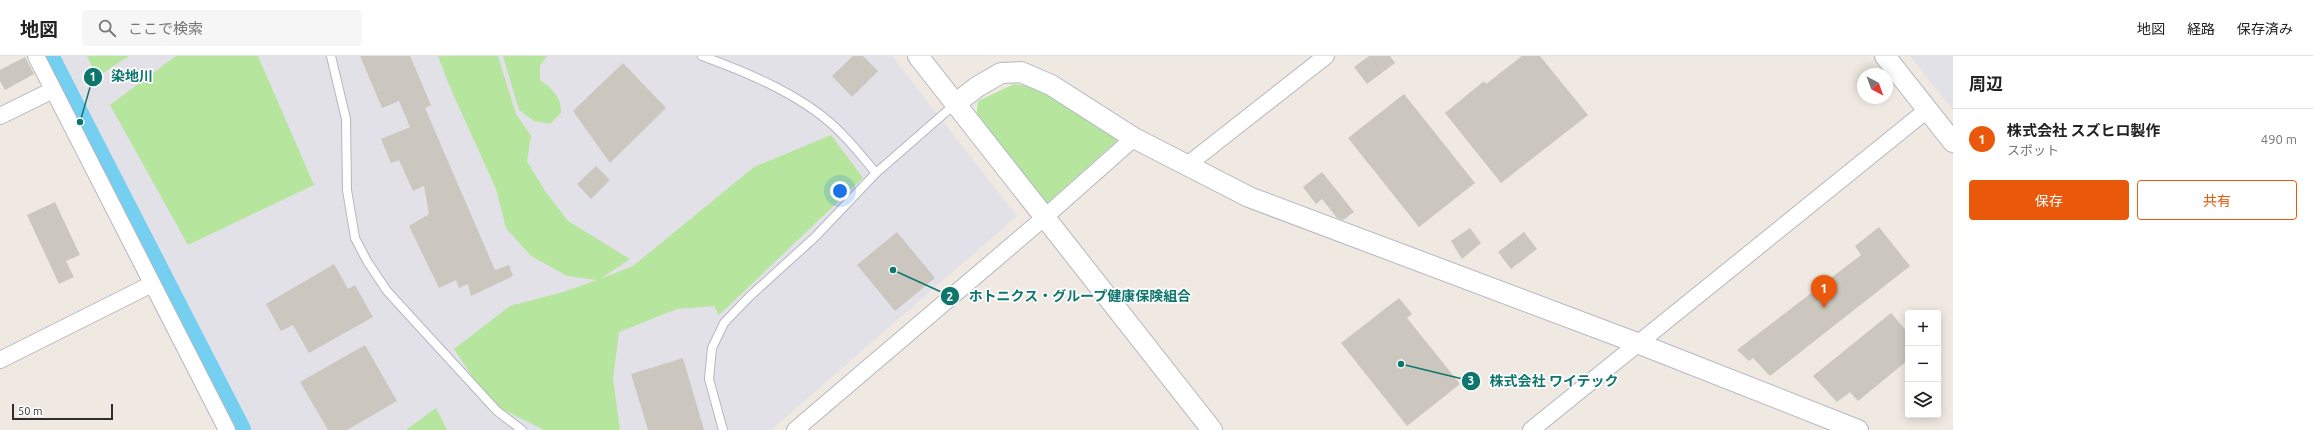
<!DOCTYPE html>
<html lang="ja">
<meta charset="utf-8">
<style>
body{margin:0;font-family:Ubuntu,"Noto Sans JP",sans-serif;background:#f6f6f6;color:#222}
.controls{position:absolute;right:12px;bottom:12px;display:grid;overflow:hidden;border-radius:4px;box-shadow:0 2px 10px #0003}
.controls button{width:36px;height:36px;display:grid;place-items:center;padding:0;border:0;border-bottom:1px solid #e0e0e0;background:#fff;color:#222;font:20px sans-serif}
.compass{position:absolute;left:1857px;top:12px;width:36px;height:36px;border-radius:50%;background:#fff;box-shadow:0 2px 10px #0003;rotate:139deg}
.scale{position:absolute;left:12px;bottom:10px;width:101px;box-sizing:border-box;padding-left:4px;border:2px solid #2e2e2e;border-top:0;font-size:11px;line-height:14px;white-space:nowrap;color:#2e2e2e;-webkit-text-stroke:3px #fff;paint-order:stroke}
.you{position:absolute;left:840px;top:135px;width:14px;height:14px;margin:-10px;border:3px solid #fff;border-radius:50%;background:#1a73e8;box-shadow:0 0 0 6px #1a73e833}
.badge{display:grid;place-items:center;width:26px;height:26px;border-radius:50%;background:#ea580c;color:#fff;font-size:13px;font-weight:700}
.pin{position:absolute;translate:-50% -33px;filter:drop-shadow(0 1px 2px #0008)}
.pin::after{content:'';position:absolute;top:21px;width:14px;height:12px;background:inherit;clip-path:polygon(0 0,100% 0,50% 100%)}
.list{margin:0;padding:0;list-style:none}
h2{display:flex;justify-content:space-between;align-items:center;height:52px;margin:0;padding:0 16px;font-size:17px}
h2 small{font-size:13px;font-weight:400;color:#767676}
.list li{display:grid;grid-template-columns:26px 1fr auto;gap:12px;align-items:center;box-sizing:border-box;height:60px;padding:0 16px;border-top:1px solid #e0e0e0}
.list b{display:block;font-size:15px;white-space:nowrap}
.list p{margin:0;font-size:13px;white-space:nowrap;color:#767676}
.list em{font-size:13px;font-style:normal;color:#767676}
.actions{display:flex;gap:8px;padding:12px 16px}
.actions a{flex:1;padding:9px 0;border:1px solid #ea580c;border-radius:4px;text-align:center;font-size:14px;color:#ea580c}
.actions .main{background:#ea580c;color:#fff}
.icon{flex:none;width:22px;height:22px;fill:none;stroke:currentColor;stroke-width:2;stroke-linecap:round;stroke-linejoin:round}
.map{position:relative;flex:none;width:1953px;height:374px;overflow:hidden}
header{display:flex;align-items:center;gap:24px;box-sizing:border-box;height:56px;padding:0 20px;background:#fff;border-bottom:1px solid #e0e0e0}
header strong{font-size:19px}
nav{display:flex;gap:22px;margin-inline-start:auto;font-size:14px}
.search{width:280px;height:36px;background:#f6f6f6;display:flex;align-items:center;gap:10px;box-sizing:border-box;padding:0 14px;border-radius:4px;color:#767676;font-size:15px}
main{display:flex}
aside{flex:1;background:#fff}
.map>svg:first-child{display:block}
.industrial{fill:#e3e1e8}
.green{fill:#b6e59e}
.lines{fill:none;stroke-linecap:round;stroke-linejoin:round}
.river{stroke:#75cff0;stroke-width:24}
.building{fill:#cbc7bf}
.service-casing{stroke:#b4b7c1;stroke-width:10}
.minor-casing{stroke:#b4b7c1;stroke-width:18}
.tertiary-casing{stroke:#b4b7c1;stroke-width:22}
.service{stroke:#fff;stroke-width:8}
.minor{stroke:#fff;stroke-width:16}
.tertiary{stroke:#fff;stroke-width:20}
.leader{fill:none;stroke:#0f766e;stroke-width:1.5}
.callout-dot{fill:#0f766e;stroke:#fff;stroke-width:1.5}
.mark-label{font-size:12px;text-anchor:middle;font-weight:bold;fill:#fff}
.callout-label{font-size:14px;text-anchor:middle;font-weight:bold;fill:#0f766e;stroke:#fff;stroke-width:3.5;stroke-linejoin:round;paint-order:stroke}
</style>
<header>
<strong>地図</strong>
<div class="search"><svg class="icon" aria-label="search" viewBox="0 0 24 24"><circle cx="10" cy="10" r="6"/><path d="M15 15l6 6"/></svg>ここで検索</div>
<nav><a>地図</a><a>経路</a><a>保存済み</a></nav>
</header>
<main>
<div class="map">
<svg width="1953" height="374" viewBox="0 0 1953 374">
<rect width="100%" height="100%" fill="#efe9e1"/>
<!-- industrial -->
<g class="industrial">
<path d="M54 0H892L1017 160 771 374H246Z"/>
<path d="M1910 0H1953V54Z"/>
</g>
<!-- green -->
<g class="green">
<path d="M87 0H129L97 21Z"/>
<path d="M176 0H258L314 129 188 189 110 49Z"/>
<path d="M438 0H498L516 58 531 80 527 105 545 135 568 165 630 203 600 223 633 210 754 111 831 79 863 122 719 259 714 250 677 253 619 276 613 323 620 374H544L490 347 454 293 510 250 563 236 597 224 567 220 531 200 506 172 496 133 449 29Z"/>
<path d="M503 0H547L540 10V24C552 32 562 42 561 57L550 68 534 65 519 54Z"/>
<path d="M1014 28 1040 31 1119 83 1045 149 976 65 978 45Z"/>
<path d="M436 352 447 374H406Z"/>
</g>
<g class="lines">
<!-- river -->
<path class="river" d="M47 0 239 374"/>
</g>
<!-- building -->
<g class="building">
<path d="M360 0H410L431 49 425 52 495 214 509 209 513 220 471 240 468 228 459 232 456 224 439 232 409 170 429 158 424 130 413 135 399 104 391 107 381 83 410 71 399 45 382 52Z"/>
<path d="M853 0H863L878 15 852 41 832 20Z"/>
<path d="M1369 0H1390L1395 7 1367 28 1354 11Z"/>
<path d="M1522 0H1540L1588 59 1501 127 1445 57 1484 25 1486 28Z"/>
<path d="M25 1 34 18 5 34 0 25V14Z"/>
<path d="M623 7 666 52 610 107 573 55Z"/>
<path d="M1404 38 1475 127 1419 171 1348 82Z"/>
<path d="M596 110 610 124 591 143 577 128Z"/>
<path d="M1322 116 1354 156 1343 164 1337 162 1322 143 1316 148 1303 131Z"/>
<path d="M55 146 80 199 66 205 74 221 59 228 27 159Z"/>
<path d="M1879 171 1910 210 1770 320 1753 302 1749 305 1737 294 1861 199 1855 190Z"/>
<path d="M1470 172 1481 187 1462 203 1451 185Z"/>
<path d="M897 176 935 222 895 255 857 209Z"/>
<path d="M1524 176 1537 193 1511 213 1498 196Z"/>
<path d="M334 208 348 233 355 229 373 261 309 297 293 269 281 275 266 248Z"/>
<path d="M1399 242 1412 258 1407 262 1460 328 1407 370 1341 287Z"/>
<path d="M1891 257 1908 277V304L1858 345 1850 336 1837 346 1813 320Z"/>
<path d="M365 289 397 345 347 374H328L300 326Z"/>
<path d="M683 302 704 374H648L631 318Z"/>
</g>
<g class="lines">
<defs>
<g id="service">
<path d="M331 0 346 63 347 134 355 182 367 205 387 235 497 355 522 374"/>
<path d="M702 0C749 17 807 41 842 78 854 90 865 104 876 117"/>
<path d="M723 374 709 323 712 292 724 267 749 241 815 181 876 117 955 48"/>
</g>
<g id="minor">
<path d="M36 0 227 374"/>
<path d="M0 60 53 34"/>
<path d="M1186 110 1326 0"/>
<path d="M0 304 152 228"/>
<path d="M795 374 1045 161 1134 82"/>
<path d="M1531 374 1927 54"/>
</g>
<g id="tertiary">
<path d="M918 0 1212 374"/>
<path d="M1885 0 1953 86"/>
<path d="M955 48 977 31 1001 17 1021 16 1051 29 1134 82 1249 141 1637 287 1858 374"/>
</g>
</defs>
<!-- service casing -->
<use href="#service" class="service-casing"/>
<!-- minor casing -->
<use href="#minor" class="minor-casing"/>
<!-- tertiary casing -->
<use href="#tertiary" class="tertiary-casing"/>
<!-- service -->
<use href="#service" class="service"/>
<!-- minor -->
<use href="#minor" class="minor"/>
<!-- tertiary -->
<use href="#tertiary" class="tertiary"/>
</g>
<!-- callouts -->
<path class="leader" d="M80 66L93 21M893 214L950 240M1401 308L1471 325"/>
<g class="callout-dot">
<circle cx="80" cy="66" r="4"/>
<circle cx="893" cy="214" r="4"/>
<circle cx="1401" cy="308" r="4"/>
<circle cx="93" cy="21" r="10"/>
<circle cx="950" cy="240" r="10"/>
<circle cx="1471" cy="325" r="10"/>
</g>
<g class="mark-label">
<text x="93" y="25">1</text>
<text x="950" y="245">2</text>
<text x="1471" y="329">3</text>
</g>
<g class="callout-label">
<text x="132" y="25">染地川</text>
<text x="1080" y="245">ホトニクス・グループ健康保険組合</text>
<text x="1554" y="330">株式会社 ワイテック</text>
</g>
</svg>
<div class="controls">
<button>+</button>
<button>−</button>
<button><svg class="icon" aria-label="layers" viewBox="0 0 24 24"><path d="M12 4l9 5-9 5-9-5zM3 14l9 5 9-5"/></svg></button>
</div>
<svg class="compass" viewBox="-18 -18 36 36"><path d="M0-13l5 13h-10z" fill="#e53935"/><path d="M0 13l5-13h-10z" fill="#767676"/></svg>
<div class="scale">50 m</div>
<div class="you"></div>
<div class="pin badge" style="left:1824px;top:252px">1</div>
</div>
<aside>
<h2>周辺<small></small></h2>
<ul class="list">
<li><span class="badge">1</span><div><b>株式会社 スズヒロ製作</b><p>スポット</p></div><em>490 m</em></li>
</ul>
<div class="actions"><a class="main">保存</a><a>共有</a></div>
</aside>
</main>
